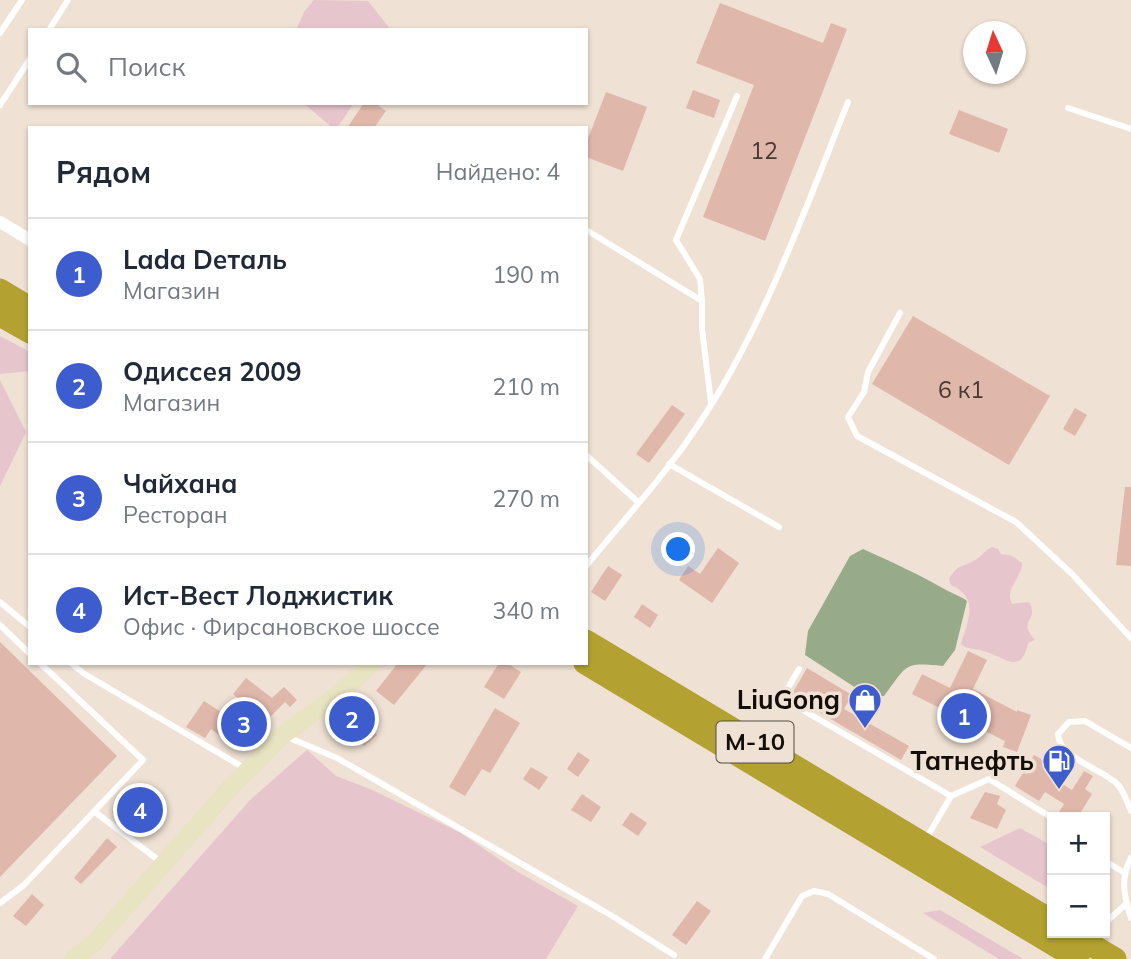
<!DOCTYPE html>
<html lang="ru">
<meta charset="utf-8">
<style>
body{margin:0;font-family:Mulish,sans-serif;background:#f6f6f7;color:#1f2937}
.controls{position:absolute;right:21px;bottom:21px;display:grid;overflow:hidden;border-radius:0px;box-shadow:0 2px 5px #0004}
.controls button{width:63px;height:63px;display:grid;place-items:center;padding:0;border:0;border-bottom:2px solid #e0e1e3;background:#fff;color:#1f2937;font:35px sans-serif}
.compass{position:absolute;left:963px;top:21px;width:63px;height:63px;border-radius:50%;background:#fff;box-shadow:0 2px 5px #0004;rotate:356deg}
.you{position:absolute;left:679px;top:550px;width:24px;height:24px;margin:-18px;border:5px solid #fff;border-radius:50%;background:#1a73e8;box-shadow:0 0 0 10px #1a73e833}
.badge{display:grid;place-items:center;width:46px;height:46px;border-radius:50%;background:#3d5cce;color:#fff;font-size:23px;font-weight:700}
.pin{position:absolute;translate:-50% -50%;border:4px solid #fff;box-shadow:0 2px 7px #0006}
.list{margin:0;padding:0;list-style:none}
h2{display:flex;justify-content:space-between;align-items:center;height:91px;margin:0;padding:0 28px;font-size:30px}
h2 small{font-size:23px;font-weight:400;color:#747a83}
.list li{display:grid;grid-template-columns:46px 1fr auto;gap:21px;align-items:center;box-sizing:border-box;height:112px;padding:0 28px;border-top:2px solid #e0e1e3}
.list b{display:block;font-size:26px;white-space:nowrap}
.list p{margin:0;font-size:23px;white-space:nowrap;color:#747a83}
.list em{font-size:23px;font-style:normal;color:#747a83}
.icon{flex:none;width:38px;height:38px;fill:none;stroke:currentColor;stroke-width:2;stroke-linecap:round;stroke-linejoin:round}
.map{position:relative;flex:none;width:1131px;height:959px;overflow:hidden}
.search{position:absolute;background:#fff;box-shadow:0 2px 5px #0004;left:28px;top:28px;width:560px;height:77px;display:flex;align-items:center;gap:18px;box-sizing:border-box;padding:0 24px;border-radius:0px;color:#747a83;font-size:26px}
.panel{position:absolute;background:#fff;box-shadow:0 2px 5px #0004;left:28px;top:126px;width:560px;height:539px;border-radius:0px}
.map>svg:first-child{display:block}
.green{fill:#e7c5cc}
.water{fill:#97aa89}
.building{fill:#e0b7ab}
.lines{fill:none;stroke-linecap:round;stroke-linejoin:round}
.lane{stroke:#fff;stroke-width:6}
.street{stroke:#fff;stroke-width:12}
.secondary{stroke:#e8e3c1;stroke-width:18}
.highway{stroke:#b3a131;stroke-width:23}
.labels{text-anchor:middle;stroke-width:7;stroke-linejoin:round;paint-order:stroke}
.number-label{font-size:23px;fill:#463832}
.shield{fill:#efe1d3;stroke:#554d46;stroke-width:2}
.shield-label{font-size:24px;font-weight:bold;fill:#130e09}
.poi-label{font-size:26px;font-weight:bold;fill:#130e09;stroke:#efe1d3;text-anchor:end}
</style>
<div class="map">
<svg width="1131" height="959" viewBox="0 0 1131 959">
<rect width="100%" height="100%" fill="#efe1d3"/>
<!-- green -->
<g class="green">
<path d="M314 0 368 1 391 30H296L304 12Z"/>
<path d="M303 103H354L337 128H333Z"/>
<path d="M0 336 30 352V371L0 374Z"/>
<path d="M0 380 26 432 0 486Z"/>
<path d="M992 547 998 549 1001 554 1012 556 1022 563C1022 578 1004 589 1012 604L1029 602C1040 622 1016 618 1035 640L1028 643C1021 677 1004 656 983 651 974 648 968 650 961 644 968 620 980 598 951 585L949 579C960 561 964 569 978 558 984 554 985 550 992 547Z"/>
<path d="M307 750 336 776 370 789 459 832 518 872 578 906 546 959H110L251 799Z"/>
<path d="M1020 828 1052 846V890L980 847Z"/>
<path d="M940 910 1023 959H999L923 913Z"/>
</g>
<!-- water -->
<path class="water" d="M863 549C892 562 920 575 948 591 955 595 961 596 967 601L955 650 943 666C902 662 908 665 884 696L870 697 805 655 808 631 850 556Z"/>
<!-- building -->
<g class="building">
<path d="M720 3 823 43 831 23 847 29 765 241 703 217 754 85 696 63Z"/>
<path d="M693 90 720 100 714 118 686 108Z"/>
<path d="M606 92 647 107 623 171 586 157V144Z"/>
<path d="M364 103H375L386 111 374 128H347Z"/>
<path d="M959 110 1008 129 999 153 949 134Z"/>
<path d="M913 316 1050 396 1009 465 872 384Z"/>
<path d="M672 405 685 414 649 463 636 454Z"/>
<path d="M1075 408 1087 415 1075 436 1063 429Z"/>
<path d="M1125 487H1131V566L1116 565Z"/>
<path d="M718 548 739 563 712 603 679 580 688 566 700 574Z"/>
<path d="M608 566 622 575 605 601 591 592Z"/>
<path d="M642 604 658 615 650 628 634 617Z"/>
<path d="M0 642 117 756 0 877Z"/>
<path d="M968 651 987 660 973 689 1017 712V710L1031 715 1017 752 1003 747 1005 741 912 694 922 674 950 688Z"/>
<path d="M398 663H428L394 705 376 691Z"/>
<path d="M499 663H507L521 672 504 699 484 687Z"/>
<path d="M807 668 852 695 844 709 909 746 901 760 791 696Z"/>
<path d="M246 678 272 698 284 687 297 700 290 707 285 702 271 716 259 704 247 720 249 722 231 744 211 729 205 738 186 727 204 701 227 716 240 700 233 694Z"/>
<path d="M495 708 520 723 490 773 482 769 465 796 449 787Z"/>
<path d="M356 709 377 735 364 746 349 728 335 740 329 732Z"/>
<path d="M578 752 590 760 578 777 567 769Z"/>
<path d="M1034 755 1058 769 1053 778 1072 790 1084 771 1093 776 1085 789 1092 794 1078 817H1056L1064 804 1045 792 1039 801 1015 786Z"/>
<path d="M531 767 548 777 539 790 523 779Z"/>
<path d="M128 792 147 808 131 828 112 812Z"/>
<path d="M985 792 1000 796 997 804 1006 810 997 829 970 818Z"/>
<path d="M582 794 601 807 591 822 571 810Z"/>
<path d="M631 812 647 823 638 836 622 825Z"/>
<path d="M107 838 117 847 81 884 74 878Z"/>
<path d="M32 894 44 905 26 926 13 916Z"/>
<path d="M697 901 711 911 686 945 672 935Z"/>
</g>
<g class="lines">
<!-- lane -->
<g class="lane">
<path d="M49 30 68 0"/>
<path d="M0 33 22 0"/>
<path d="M0 105 30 59"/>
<path d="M1068 108 1131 129"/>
<path d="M588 231 702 301V329L711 403"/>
<path d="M702 301 700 279 676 240 737 96"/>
<path d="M900 313 868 372 864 392 848 417 857 436 1016 522 1072 574 1131 638"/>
<path d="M586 455 638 502"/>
<path d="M669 464 779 527"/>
<path d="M586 566C621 523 661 480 692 434 760 337 804 212 848 102"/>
<path d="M0 602 30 627"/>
<path d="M0 625 30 654"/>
<path d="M71 663 83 673 246 769"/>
<path d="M799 669 782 698 951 796"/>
<path d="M285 736 337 758 609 914 674 955"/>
<path d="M1131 748 1085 721 1069 722 1058 734C1058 756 1100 769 1115 782 1123 788 1127 802 1131 811"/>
<path d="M95 812 161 862"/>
<path d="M926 839 951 796 989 779 1049 816 1052 826"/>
<path d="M1131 858C1120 878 1124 896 1131 918"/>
<path d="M1105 861 1123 872"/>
<path d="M0 903 24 885 143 760 40 663"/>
<path d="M1105 923 1126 904"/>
<path d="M765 959 802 896 814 891 828 894 934 959"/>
</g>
<!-- street -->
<path class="street" d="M0 222 30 240"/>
<!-- secondary -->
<path class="secondary" d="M73 959 94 943 231 787 283 735 340 693 373 663"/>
<!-- highway -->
<g class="highway">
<path d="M0 290 30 308"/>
<path d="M0 315 30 332"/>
<path d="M586 641 1052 921"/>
<path d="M585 663 1078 959"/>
<path d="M1071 933 1115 959"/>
</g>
</g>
<!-- icons -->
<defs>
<symbol id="shop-pin" viewBox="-11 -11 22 30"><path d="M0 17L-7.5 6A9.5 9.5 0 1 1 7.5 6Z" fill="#3d5cce" stroke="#efe1d3"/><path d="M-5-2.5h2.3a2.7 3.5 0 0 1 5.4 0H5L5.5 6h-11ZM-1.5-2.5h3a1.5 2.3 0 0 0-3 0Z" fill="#fff"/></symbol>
<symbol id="fuel-pin" viewBox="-11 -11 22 30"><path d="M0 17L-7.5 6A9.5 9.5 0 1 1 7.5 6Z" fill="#3d5cce" stroke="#efe1d3"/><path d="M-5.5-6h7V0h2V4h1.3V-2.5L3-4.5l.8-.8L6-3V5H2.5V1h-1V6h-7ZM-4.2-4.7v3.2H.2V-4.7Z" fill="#fff"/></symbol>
</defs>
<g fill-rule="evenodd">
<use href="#shop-pin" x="846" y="681" width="38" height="52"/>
<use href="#fuel-pin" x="1040" y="742" width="38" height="52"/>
</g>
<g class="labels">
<!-- number labels -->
<g class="number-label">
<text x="764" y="159">12</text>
<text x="961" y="398">6 к1</text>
</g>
<!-- shield labels -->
<rect class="shield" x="716.5" y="721.5" width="77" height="41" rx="5"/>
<g class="shield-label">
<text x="755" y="750">М-10</text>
</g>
<!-- poi labels -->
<g class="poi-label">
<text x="840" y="709">LiuGong</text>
<text x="1034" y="770">Татнефть</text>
</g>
</g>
</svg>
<div class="controls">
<button>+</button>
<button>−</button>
</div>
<svg class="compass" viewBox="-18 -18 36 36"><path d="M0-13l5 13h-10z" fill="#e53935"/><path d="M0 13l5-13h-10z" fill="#747a83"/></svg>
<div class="you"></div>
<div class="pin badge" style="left:964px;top:716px">1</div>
<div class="pin badge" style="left:352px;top:719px">2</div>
<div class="pin badge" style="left:244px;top:724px">3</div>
<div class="pin badge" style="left:140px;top:810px">4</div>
<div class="search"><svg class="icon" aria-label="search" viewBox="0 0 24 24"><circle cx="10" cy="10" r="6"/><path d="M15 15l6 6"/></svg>Поиск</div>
<section class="panel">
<h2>Рядом<small>Найдено: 4</small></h2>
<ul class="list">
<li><span class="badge">1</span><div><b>Lada Dеталь</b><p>Магазин</p></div><em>190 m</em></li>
<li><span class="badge">2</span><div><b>Одиссея 2009</b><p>Магазин</p></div><em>210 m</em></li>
<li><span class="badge">3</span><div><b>Чайхана</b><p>Ресторан</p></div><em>270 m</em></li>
<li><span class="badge">4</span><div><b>Ист-Вест Лоджистик</b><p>Офис · Фирсановское шоссе</p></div><em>340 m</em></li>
</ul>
</section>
</div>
